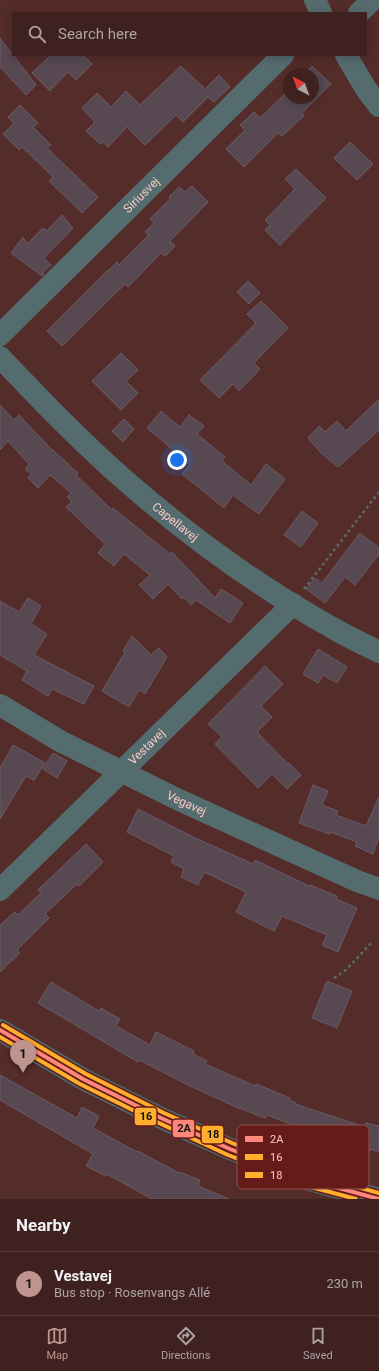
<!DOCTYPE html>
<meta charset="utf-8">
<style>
body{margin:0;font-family:Roboto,sans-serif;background:#462929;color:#f1f3f6}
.compass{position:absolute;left:283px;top:68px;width:36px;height:36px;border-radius:50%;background:#3f2120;box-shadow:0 2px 10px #0003;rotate:319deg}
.you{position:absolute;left:177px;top:460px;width:14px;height:14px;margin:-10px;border:3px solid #fff;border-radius:50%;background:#1a73e8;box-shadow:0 0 0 6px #1a73e833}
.badge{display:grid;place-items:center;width:26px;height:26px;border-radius:50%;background:#bf938e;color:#111;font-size:13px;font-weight:700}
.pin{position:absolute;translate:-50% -33px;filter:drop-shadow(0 1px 2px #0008)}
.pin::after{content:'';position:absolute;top:21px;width:14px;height:12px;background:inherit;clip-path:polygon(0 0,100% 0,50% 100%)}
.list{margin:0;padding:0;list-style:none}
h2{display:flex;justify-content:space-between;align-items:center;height:52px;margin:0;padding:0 16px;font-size:17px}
h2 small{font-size:13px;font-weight:400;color:#ada3a5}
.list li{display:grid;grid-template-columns:26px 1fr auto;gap:12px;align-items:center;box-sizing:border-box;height:64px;padding:0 16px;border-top:1px solid #583e3e}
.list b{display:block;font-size:15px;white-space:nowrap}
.list p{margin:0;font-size:13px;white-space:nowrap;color:#ada3a5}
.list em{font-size:13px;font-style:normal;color:#ada3a5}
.icon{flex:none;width:22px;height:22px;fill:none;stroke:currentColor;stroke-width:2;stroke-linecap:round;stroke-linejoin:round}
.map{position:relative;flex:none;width:379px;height:1199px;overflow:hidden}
.search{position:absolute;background:#3f2120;box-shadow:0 2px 10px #0003;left:12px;right:12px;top:12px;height:44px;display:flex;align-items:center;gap:10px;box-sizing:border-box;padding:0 14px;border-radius:0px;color:#ada3a5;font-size:15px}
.sheet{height:116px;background:#3f2120}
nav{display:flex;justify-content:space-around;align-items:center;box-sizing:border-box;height:56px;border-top:1px solid #583e3e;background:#3f2120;font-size:11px;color:#ada3a5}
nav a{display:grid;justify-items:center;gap:2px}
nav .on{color:#bf938e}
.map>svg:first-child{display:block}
.building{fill:#574852;stroke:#6c5b65}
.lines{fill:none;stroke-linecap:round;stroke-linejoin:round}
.path{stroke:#5c686a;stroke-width:2.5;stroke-dasharray:3 3;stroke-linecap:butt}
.street{stroke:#556c6f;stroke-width:22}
.secondary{stroke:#476b6e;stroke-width:22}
.bus-1-casing{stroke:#651c19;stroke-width:7}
.bus-2-casing{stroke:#651c19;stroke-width:7}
.bus-3-casing{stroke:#651c19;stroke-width:7}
.bus-1{stroke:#fe867b;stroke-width:4}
.bus-2{stroke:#ffae2d;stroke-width:4}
.bus-3{stroke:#ffae2d;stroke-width:4}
.labels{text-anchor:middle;stroke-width:3.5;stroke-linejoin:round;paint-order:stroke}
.street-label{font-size:12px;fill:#f8cac4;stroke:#651c19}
.key{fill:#651c19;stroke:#91504c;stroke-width:1}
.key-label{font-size:11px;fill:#f8cac4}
.line-badge{stroke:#651c19;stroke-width:1.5}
.pale-badge-label{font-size:11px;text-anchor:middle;font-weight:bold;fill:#111}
</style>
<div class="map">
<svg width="379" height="1199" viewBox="0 0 379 1199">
<rect width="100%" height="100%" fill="#542c2a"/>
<!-- building -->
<g class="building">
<path d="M0 38 36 85 26 95 0 67Z"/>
<path d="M51 55H83L92 64 76 80 68 72 50 91 32 73Z"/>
<path d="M181 66 205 89 219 75 230 87 214 102 208 97 183 122 176 115 145 145 127 127 108 147 103 142 100 144 86 131 95 122 82 108 97 93 111 107 126 91 140 105Z"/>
<path d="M312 66 331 84 302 113 304 116 292 127 282 136 278 133 244 167 226 149 245 130 240 125 254 112 260 118 289 90V98H313V74H305Z"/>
<path d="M20 105 38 123 33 127 51 145 47 148 98 197 82 213 49 181 53 177 22 147 19 150 3 134 14 123 8 117Z"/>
<path d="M350 142 373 164 357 180 334 158Z"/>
<path d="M296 169 326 198 280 245 265 230 270 225 265 220 295 189 285 179Z"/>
<path d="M192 186 208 202 170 241 175 246 165 256 161 253 128 287 125 284 62 346 47 331 107 271V272L117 262 119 265 149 235 145 232 154 223 150 219 170 199 169 197 179 187 185 192Z"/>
<path d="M62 215 73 228 44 258 51 265 43 272 44 274 42 276 11 253 23 237 27 244 43 228 47 231Z"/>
<path d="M248 281 260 293 249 304 237 292Z"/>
<path d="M261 301 288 328 254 363 260 369 239 391 233 384 219 398 200 380 256 323 247 314Z"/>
<path d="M121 353 138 370 126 381 138 393 121 410 92 381Z"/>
<path d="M379 399V430L338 467 321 453 308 438 319 426 325 432 337 421 346 431Z"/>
<path d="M0 405 14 420 19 415 53 451V450L78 473 76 475 112 510 113 508 170 554 172 552 215 598 221 589 243 603 230 623 196 600 191 605 184 597 182 599 168 584 153 599 139 585 150 575 124 554 114 566 98 553 105 544 66 507 72 502 67 497 71 493 50 475 38 488 28 478 31 474 25 469 29 464 8 441 0 450Z"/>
<path d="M161 411 180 427 189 415 204 426 197 434 225 457 222 461 251 485 266 464 285 479 259 514 233 495 224 508 182 474 190 464 147 428Z"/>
<path d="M124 419 134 429 123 442 112 431Z"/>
<path d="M302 511 318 523 301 547 284 535Z"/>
<path d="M360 533 379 548V554L355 585 345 577 325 603 306 589 315 578 322 583Z"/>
<path d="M28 598 41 606 31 624 47 634 34 655 94 686 84 704 52 689 48 696 22 680 27 671 0 655V601L19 612Z"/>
<path d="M132 636 151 655 159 648 167 657 145 694 139 690 129 707 102 691 125 652 123 651Z"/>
<path d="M318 649 347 667 337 683 323 675 318 683 303 674Z"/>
<path d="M265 666 283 684 261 706 272 717 257 732 288 764 289 763 301 775 287 789 272 774 258 788 215 744 222 737 208 724Z"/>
<path d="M13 745 45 763 34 780 26 776 0 819V768Z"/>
<path d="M53 753 67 761 57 778 43 769Z"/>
<path d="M313 785 328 791 322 805 338 811 336 815 366 826 379 797V837L373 854 355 846 357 842 330 832 329 834 299 823Z"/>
<path d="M138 809 193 837 253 864 255 860 309 886 310 885 337 896 336 899 357 908 338 952 322 945 327 935 282 916 274 931 236 912 246 892 204 872 198 885 181 877 184 869 171 862 174 856 127 832Z"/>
<path d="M86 844 103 862 79 886 77 884 45 914 49 918 17 950 20 953 0 972V925L15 912 18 915 41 893 38 890Z"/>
<path d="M327 981 352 991 337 1028 312 1018Z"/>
<path d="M51 982 99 1011 101 1008 120 1019 116 1026 150 1045 156 1032 194 1051 193 1054 207 1061 205 1064 255 1086 256 1084 290 1098 289 1100 296 1103 295 1104 365 1127 366 1123 379 1126V1152L370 1149 369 1152 292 1129 293 1125 267 1115 265 1118 236 1107 192 1087 139 1060 138 1062 38 1003Z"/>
<path d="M0 1075 77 1118 82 1107 99 1116 93 1128 137 1152 138 1151 179 1173 180 1172 200 1180 198 1186 229 1199H152L107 1174 106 1176 86 1166 93 1154 0 1100Z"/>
</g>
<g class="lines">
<!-- path -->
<g class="path">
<path d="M304 589 379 492"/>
<path d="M334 978 346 970 372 942"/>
</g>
<!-- street -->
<g class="street">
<path d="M315 0 321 13"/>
<path d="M359 13 372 0"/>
<path d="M346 55 366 89 379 106"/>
<path id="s1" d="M0 335 283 55"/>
<path id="s2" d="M0 357C41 400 82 443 127 482 189 536 259 587 331 627 346 636 363 644 379 652"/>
<path id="s3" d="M0 705 60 741 179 800 357 881 379 889"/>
<path id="s4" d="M0 890 293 604"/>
</g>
<!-- secondary -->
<path class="secondary" d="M0 1030 83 1079 161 1118 230 1149 313 1181 379 1199"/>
<defs>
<path id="bus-1" d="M0 1030 83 1079 161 1118 230 1149 313 1181 379 1199"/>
<path id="bus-2" d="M0 1037 80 1084 159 1123 228 1155 311 1187 356 1199"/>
<path id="bus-3" d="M3 1025 86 1074 164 1113 232 1143 315 1175 379 1193"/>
</defs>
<!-- bus-1 casing -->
<use href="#bus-1" class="bus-1-casing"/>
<!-- bus-2 casing -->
<use href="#bus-2" class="bus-2-casing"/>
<!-- bus-3 casing -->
<use href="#bus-3" class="bus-3-casing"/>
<!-- bus-1 -->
<use href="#bus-1" class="bus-1"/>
<!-- bus-2 -->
<use href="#bus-2" class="bus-2"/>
<!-- bus-3 -->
<use href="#bus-3" class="bus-3"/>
</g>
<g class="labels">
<!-- street labels -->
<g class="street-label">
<text dy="4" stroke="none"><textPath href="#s1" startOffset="199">Siriusvej</textPath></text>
<text dy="4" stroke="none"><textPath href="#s2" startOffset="241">Capellavej</textPath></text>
<text dy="4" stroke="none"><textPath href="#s4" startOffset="205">Vestavej</textPath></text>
<text dy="4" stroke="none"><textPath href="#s3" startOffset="211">Vegavej</textPath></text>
</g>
</g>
<!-- legend -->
<rect x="237" y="1125" width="132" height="64" rx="6" class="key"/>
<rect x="245" y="1136" width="18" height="6" fill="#fe867b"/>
<rect x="245" y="1154" width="18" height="6" fill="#ffae2d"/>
<rect x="245" y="1172" width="18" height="6" fill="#ffae2d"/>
<g class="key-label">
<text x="270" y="1143">2A</text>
<text x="270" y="1161">16</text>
<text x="270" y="1179">18</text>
</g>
<g class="line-badge">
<rect x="134" y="1107" width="23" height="19" rx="4" fill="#ffae2d"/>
<rect x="172" y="1119" width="23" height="19" rx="4" fill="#fe867b"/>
<rect x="201" y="1125" width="23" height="19" rx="4" fill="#ffae2d"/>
</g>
<g class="pale-badge-label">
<text x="146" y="1120">16</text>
<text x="184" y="1132">2A</text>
<text x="213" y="1138">18</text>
</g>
</svg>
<svg class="compass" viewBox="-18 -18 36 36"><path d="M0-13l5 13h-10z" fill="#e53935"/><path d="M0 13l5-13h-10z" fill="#ada3a5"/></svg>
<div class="you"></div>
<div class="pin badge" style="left:23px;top:1073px">1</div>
<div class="search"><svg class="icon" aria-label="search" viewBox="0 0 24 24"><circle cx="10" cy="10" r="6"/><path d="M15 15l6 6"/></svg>Search here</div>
</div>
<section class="sheet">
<h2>Nearby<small></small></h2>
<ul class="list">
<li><span class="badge">1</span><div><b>Vestavej</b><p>Bus stop · Rosenvangs Allé</p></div><em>230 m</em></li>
</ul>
</section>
<nav>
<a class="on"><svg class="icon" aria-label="map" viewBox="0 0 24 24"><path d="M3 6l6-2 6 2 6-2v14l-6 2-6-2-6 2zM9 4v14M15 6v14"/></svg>Map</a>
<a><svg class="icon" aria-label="directions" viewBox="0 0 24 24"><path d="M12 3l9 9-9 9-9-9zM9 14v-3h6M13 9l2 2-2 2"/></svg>Directions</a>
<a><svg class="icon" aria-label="saved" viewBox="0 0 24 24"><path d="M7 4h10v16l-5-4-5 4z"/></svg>Saved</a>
</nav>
